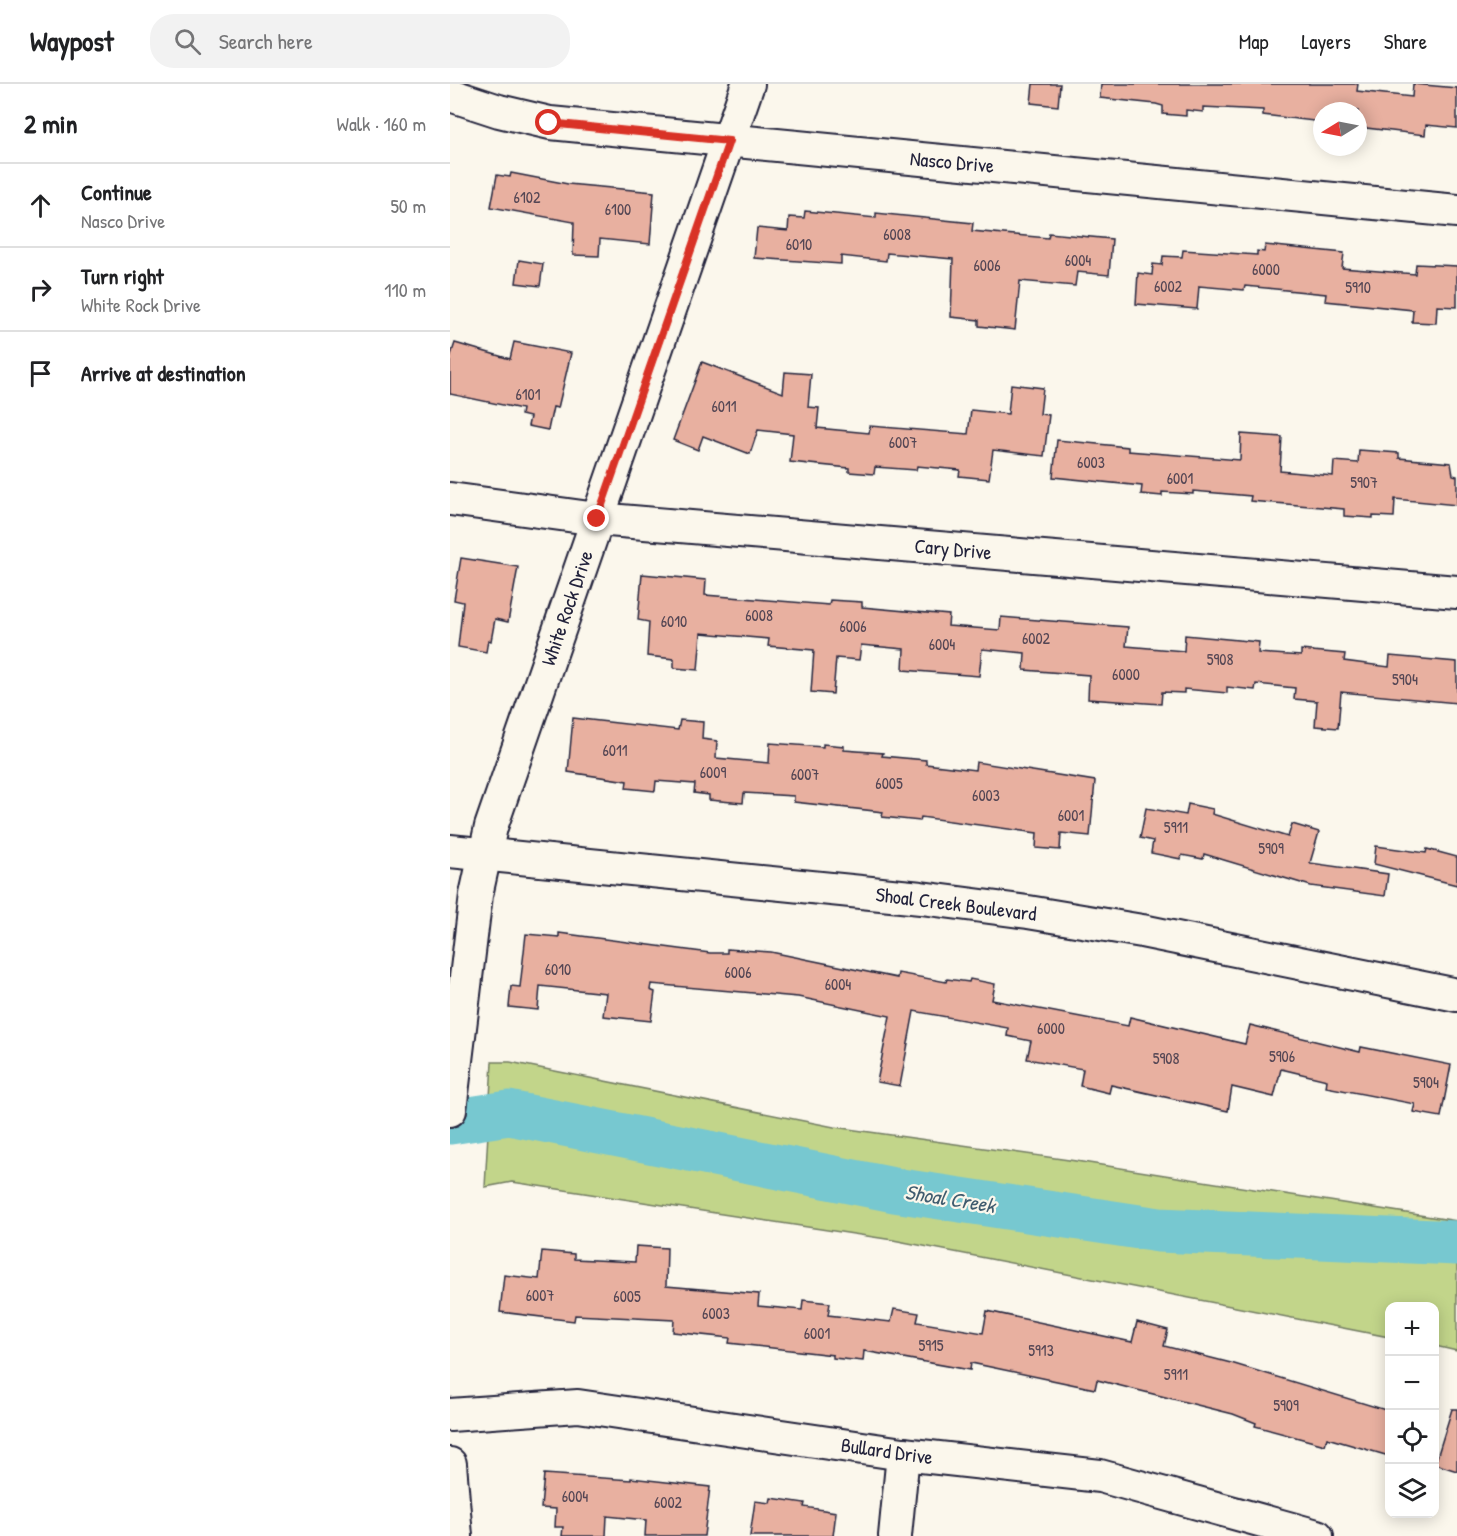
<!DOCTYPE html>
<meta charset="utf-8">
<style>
body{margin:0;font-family:"Patrick Hand",sans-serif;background:#f2f2f2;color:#202124}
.controls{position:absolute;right:18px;bottom:18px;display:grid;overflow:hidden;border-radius:12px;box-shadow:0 3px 15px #0003}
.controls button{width:54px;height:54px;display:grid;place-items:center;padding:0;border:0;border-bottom:2px solid #e0e0e0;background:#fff;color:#202124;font:30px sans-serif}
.compass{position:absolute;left:863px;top:18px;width:54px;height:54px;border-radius:50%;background:#fff;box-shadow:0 3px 15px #0003;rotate:260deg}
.stop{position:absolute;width:18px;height:18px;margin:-14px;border:4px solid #d93025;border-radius:50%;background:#fff}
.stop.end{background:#d93025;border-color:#fff;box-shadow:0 2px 6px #0008}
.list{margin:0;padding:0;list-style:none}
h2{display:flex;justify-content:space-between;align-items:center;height:78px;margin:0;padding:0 24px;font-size:26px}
h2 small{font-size:20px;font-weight:400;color:#757577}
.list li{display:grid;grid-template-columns:39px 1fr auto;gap:18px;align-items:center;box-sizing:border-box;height:84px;padding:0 24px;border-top:2px solid #e0e0e0}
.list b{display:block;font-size:22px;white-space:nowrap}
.list p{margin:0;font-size:20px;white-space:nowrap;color:#757577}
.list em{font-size:20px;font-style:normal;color:#757577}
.icon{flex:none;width:33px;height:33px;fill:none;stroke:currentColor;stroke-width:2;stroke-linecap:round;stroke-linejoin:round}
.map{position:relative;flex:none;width:1007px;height:1452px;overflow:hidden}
header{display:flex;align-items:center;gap:36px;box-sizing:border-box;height:84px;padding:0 30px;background:#fff;border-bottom:2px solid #e0e0e0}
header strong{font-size:28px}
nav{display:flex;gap:33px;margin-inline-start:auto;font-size:21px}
.search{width:420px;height:54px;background:#f2f2f2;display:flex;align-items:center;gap:15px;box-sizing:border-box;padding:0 21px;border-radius:24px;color:#757577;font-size:22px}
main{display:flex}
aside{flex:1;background:#fff}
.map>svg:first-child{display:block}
.green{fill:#c2d58a;stroke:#727c62;stroke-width:1.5}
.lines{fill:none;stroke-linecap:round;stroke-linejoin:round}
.river{stroke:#77c8d0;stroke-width:45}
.building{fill:#e8b0a0;stroke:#22223b;stroke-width:1.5}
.minor-casing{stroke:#22223b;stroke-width:36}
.minor{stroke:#fbf7ec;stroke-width:32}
.route{stroke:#d93025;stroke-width:8}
.labels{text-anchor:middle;stroke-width:4.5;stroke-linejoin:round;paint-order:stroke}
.number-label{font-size:16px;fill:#544654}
.street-label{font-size:20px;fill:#22223b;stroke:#fbf7ec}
.water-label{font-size:21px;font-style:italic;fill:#405c6f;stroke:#fbf7ec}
</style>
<header>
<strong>Waypost</strong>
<div class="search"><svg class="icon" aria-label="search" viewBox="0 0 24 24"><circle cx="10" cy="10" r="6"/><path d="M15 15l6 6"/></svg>Search here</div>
<nav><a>Map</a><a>Layers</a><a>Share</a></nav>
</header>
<main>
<aside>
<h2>2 min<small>Walk · 160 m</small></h2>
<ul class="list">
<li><svg class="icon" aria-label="ahead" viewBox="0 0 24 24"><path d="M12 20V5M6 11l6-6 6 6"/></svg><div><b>Continue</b><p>Nasco Drive</p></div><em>50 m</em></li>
<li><svg class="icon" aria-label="right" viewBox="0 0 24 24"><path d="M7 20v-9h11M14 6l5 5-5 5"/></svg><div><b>Turn right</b><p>White Rock Drive</p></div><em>110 m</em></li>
<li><svg class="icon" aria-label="arrive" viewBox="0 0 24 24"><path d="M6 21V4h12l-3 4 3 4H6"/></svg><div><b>Arrive at destination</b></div></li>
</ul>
</aside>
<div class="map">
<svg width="1007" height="1452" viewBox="0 0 1007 1452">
<rect width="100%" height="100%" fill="#fbf7ec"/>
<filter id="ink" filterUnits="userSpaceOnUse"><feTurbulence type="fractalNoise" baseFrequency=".0167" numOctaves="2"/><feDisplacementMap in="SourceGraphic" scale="12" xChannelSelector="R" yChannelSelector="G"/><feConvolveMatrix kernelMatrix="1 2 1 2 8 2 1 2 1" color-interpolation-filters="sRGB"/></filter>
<g filter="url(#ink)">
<!-- green -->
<path class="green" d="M42 978H60L384 1043 626 1077 1007 1137V1267L985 1262 984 1222H940L939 1253 443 1156 62 1098 35 1103Z"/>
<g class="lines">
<!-- river -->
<path class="river" d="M0 1038 59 1029 444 1106 709 1146 1007 1159"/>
</g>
<!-- building -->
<g class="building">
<path d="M583 0H610L608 22 581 19Z"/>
<path d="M651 0H908L907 7 962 13 963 0 1007 4V44L976 41 975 51 908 43V27H872V38L813 31V26L753 23V28L736 26V32L713 30V22L706 20 650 14Z"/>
<path d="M61 89 118 100 204 108 200 160 150 155 149 172 123 171 124 138 41 123 47 91 60 93Z"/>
<path d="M355 127 426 134V129L523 139 522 147 598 154 599 149 662 155 659 191 627 188 625 202 570 197 565 246 529 242V236L501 233 503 175 437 169 436 177 391 172V180L304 174 307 144 338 147 339 133 354 134Z"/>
<path d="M815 161 894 169 892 184 965 190 966 180 1007 182V223L987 222 986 239 962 238 963 226 875 217 876 210 795 202 794 206 749 202 747 225 686 220 688 189 702 191 703 180 712 181 713 172 732 173 733 166 807 171V167L814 168Z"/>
<path d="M69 176 93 180 90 202 66 199Z"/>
<path d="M64 258 121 269 108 324 103 323 98 346 78 342 80 333 71 331 72 325 0 310V274L5 259 60 275Z"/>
<path d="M252 278 333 309 335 288 361 290 358 323 369 324 367 344 419 349 420 342 518 350 521 326 558 330 561 300 593 304 590 330 599 331 594 372 543 366 539 395 509 392 510 386 467 382 466 386 425 383 424 390 399 388V384L340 378 343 350 308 346 300 370 253 352 248 366 223 356Z"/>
<path d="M791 350 832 353 830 387 883 392 884 377 908 379 909 366 949 369V374L1001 379 1003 391 1007 392V421L945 415 944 433 923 432V434L894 432V425L800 417 801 412 743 407V410L712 408V412L691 410 692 402 603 393 607 356 678 363V367L790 376Z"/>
<path d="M11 474 68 483 58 538 45 535 41 557 38 556 36 568 8 563 13 518 4 516Z"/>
<path d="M192 490 256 496 255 511 379 521 380 516 412 518V523L499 531 498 542 550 546 551 533 678 543 676 562 734 567 735 551 809 558 808 569 851 572V566L895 570 894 577 939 583 940 572 1007 578V619L891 608 888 644 865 642 867 617 844 615 845 604 806 600 805 606 777 603V609L734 605V609L712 608 711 620 638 615 639 591 574 586 575 569 532 565 529 592 453 586 454 565 411 561 409 576 386 574 383 610 361 608 364 566 318 562 319 555 251 549 248 586 224 584V575L197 572 199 538 188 536Z"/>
<path d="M123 634 228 646 230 636 253 638 252 655 267 657 266 674 319 679 320 659 373 663V660L394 662V666L433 669 432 672 476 676V680L525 686 526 678 645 697 640 752 611 749 610 766 586 764 587 749 471 733 470 737 432 733 433 728 344 718V712L294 709 293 719 259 716V711L244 709 245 700 206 697 205 707 176 704 177 697 118 688Z"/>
<path d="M738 720 763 725 762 730 838 753 842 740 869 748 860 779 938 790 935 812 861 802 754 770 753 775 732 771 731 775 701 769 703 757 690 754 696 724 736 731Z"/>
<path d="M926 762 976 769 977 765 1007 773V801L924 780Z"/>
<path d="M109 849 260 869H277V865L321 868 447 894 448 889 496 898 497 895 519 898 520 895 545 900 542 916 678 942 680 933 795 960 800 941 910 968 911 963 1001 981 991 1033 963 1028 965 1020 876 1003 877 996 831 985 824 1013 782 1003 778 1027 661 1001 659 1009 630 1002 633 985 577 975 581 957 557 952 558 944 464 927 450 1002 427 998 440 932 348 913 201 900 200 906 205 908 201 937 153 932 156 909 90 902 88 926 59 923 61 902 70 903 76 850 109 853Z"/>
<path d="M186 1162 217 1164 216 1202 309 1210 308 1222 352 1226 353 1216 380 1219 378 1231 441 1238 444 1225 469 1229 467 1238 533 1249 537 1227 682 1258 687 1238 718 1246 714 1262 781 1279 939 1327V1372L877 1354 875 1361 805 1342 806 1339 783 1330 647 1296 645 1305 521 1279 520 1286 414 1267 413 1277 383 1274V1271L279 1259 280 1254 223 1248 224 1236 125 1231 124 1237 50 1228 54 1191 89 1195 92 1167 124 1170V1175L185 1178Z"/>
<path d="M1002 1325H1007V1387L985 1380Z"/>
<path d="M94 1390 181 1396V1394L260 1403 254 1452H195L196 1436 157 1432 156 1452H112L113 1443H105L106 1425 91 1424Z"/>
<path d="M321 1414 355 1419 354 1423 386 1428 383 1452H300L305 1417 320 1419Z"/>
</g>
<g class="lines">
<defs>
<g id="minor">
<path d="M0 11 49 27 100 39 1007 127"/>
<path d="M0 415 147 435 1007 508"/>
<path d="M0 767 471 814 578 828 692 847 1007 911"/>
<path d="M0 1026 26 811 41 743 298 0"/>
<path d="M0 1331 128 1322 453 1370 650 1392 867 1452"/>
<path d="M0 1380 6 1452"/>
<path d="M445 1452 453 1370"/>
</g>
</defs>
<!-- minor casing -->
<use href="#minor" class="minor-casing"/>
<!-- minor -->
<use href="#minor" class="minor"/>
</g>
</g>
<g class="lines" filter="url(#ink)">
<!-- route -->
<path class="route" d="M99 39 279 57 147 435"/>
</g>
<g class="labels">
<!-- number labels -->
<g class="number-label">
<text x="77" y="119">6102</text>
<text x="168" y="131">6100</text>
<text x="447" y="156">6008</text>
<text x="349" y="166">6010</text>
<text x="628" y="182">6004</text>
<text x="537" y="187">6006</text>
<text x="816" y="191">6000</text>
<text x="718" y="208">6002</text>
<text x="908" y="209">5910</text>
<text x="78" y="316">6101</text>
<text x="274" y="328">6011</text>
<text x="453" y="364">6007</text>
<text x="641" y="384">6003</text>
<text x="730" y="400">6001</text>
<text x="914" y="404">5907</text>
<text x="309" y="537">6008</text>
<text x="224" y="543">6010</text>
<text x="403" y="548">6006</text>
<text x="586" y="560">6002</text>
<text x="492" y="566">6004</text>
<text x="770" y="581">5908</text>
<text x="676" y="596">6000</text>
<text x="955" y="601">5904</text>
<text x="165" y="672">6011</text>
<text x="263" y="694">6009</text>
<text x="355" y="696">6007</text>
<text x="439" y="705">6005</text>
<text x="536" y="717">6003</text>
<text x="621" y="737">6001</text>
<text x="726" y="749">5911</text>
<text x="821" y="770">5909</text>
<text x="108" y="891">6010</text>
<text x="288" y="894">6006</text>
<text x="388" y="906">6004</text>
<text x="601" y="950">6000</text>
<text x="832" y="978">5906</text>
<text x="716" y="980">5908</text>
<text x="976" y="1004">5904</text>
<text x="90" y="1217">6007</text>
<text x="177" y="1218">6005</text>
<text x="266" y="1235">6003</text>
<text x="367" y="1255">6001</text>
<text x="481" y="1267">5915</text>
<text x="591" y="1272">5913</text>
<text x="726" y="1296">5911</text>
<text x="836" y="1327">5909</text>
<text x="125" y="1418">6004</text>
<text x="218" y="1424">6002</text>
</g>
<!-- street labels -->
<g class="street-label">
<text transform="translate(502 78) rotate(5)" y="7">Nasco Drive</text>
<text transform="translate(503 465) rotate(5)" y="7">Cary Drive</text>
<text transform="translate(117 524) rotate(-71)" y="7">White Rock Drive</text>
<text transform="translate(506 820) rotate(7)" y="7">Shoal Creek Boulevard</text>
<text transform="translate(437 1367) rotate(8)" y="7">Bullard Drive</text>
</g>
<!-- water labels -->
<g class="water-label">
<text transform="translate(500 1115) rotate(9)" y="7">Shoal Creek</text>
</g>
</g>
</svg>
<div class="controls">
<button>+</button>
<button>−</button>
<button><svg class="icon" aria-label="locate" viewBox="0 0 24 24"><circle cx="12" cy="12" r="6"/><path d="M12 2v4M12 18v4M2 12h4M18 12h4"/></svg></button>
<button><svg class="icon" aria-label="layers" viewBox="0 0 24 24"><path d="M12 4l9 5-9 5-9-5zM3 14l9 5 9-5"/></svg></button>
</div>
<svg class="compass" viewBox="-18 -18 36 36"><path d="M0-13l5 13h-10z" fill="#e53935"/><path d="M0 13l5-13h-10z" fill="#757577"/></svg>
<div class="stop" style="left:99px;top:39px"></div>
<div class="stop end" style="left:147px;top:435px"></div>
</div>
</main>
